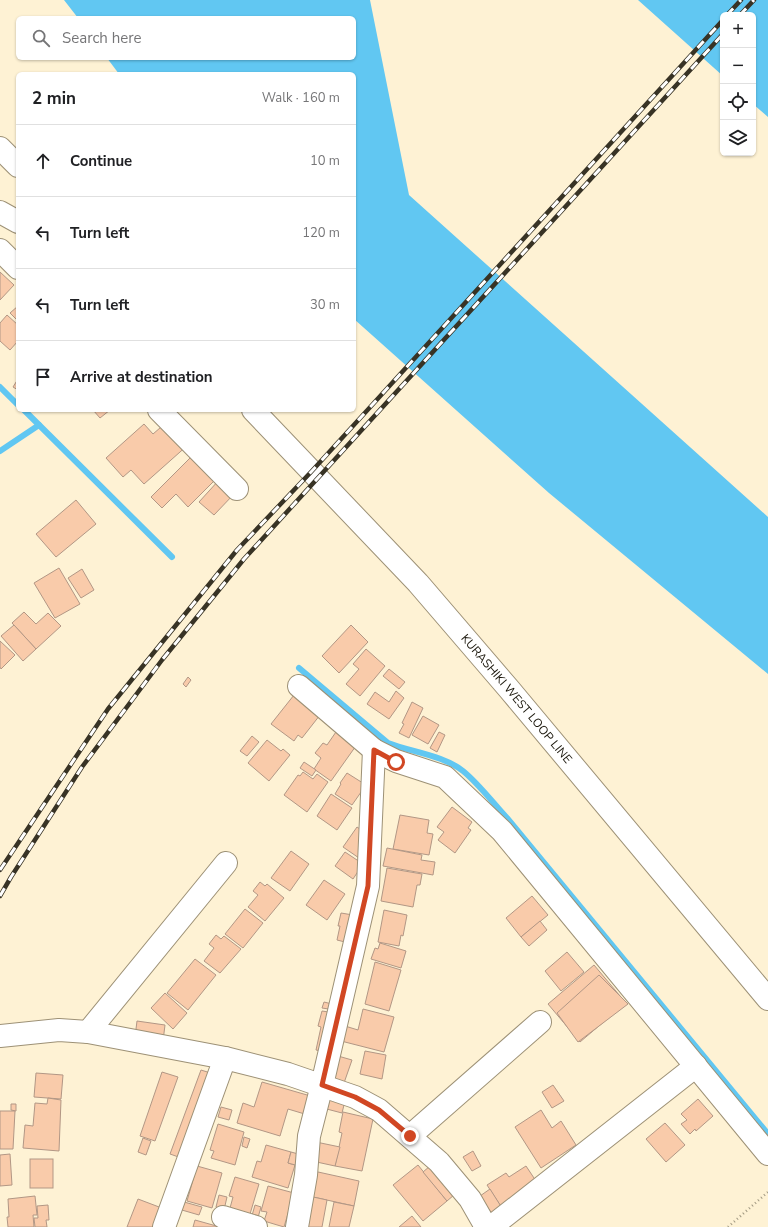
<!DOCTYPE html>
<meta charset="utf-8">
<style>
body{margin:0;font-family:"Nunito Sans",sans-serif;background:#f6f6f6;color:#202124}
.controls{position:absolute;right:12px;top:12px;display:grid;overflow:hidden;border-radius:6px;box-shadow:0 1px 3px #0004}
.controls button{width:36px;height:36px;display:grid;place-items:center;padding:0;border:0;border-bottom:1px solid #e0e0e0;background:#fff;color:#202124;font:20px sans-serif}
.stop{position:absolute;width:12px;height:12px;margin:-9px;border:3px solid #d14723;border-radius:50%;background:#fff}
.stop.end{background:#d14723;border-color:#fff;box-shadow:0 1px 4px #0008}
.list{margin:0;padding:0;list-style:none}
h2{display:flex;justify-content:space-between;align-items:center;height:52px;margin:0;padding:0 16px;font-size:17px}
h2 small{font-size:13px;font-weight:400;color:#757577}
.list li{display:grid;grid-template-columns:26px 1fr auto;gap:12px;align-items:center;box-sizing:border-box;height:72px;padding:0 16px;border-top:1px solid #e0e0e0}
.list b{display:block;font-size:15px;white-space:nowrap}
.list em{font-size:13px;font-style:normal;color:#757577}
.icon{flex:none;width:22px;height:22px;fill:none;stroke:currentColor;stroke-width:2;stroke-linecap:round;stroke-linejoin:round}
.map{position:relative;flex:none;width:768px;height:1227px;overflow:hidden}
.search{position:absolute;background:#fff;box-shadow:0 1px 3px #0004;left:16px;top:16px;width:340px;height:44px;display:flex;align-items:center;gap:10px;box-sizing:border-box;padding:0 14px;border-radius:6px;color:#757577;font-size:15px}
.panel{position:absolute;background:#fff;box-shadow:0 1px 3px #0004;left:16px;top:72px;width:340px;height:340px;border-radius:6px}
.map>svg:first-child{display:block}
.water{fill:#61c7f2}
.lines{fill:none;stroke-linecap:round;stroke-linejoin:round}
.stream{stroke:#61c7f2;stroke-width:6}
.building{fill:#f9cbaa;stroke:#b29785}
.minor-casing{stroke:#9d9176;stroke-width:24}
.secondary-casing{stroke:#9d9176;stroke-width:24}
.path{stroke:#a09881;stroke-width:2.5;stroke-dasharray:1 3;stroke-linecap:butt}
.minor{stroke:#fff;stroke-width:22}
.secondary{stroke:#fff;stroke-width:22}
.rail-casing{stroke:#383325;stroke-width:4.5}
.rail{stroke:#fff;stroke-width:3;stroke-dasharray:9;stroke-linecap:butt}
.route{stroke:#d14723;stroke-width:5}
.labels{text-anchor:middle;stroke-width:3;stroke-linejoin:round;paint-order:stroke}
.street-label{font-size:12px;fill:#1a160b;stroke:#fff}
</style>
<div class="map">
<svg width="768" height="1227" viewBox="0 0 768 1227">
<rect width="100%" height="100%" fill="#fef2d4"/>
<!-- water -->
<g class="water">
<path d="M64 0H370L409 195 768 517V674L549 493 354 319V74H119L107 58H354V18H78Z"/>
<path d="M638 0H768V117L753 104V15H723V76Z"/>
</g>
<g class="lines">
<!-- stream -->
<g class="stream">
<path d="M0 387 18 405"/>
<path d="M24 410 172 557"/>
<path d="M0 451 39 425"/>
<path d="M299 668 388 743C411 752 443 755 463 771 479 784 493 803 507 818L768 1134"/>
</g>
</g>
<!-- building -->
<g class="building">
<path d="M0 272 14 285 0 300Z"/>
<path d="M18 306V321L10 313Z"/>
<path d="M7 315 18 325V341L10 350 0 341V323Z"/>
<path d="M18 379V390L13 387Z"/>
<path d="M93 410H110L100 418Z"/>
<path d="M168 421 189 444 144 484 131 470 123 477 106 458 144 424 153 434Z"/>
<path d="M194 454 217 478 188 507 176 494 162 508 151 497Z"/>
<path d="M219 480 234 494 214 515 199 502Z"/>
<path d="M76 500 96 524 56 557 36 534Z"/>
<path d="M59 568 80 604 55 618 34 583Z"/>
<path d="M82 569 94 590 81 598 68 578Z"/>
<path d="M24 612 36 624 48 613 61 626 36 649 12 623Z"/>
<path d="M14 625 36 649 23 661 1 636Z"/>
<path d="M351 625 368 642 339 673 322 656Z"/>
<path d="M0 641 15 655 1 669 0 667Z"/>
<path d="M366 649 385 666 360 696 346 684 359 669 353 664Z"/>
<path d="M389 669 405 682 399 689 383 676Z"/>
<path d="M188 677 191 680 186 687 183 684Z"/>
<path d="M396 691 404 698 389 719 367 704 375 692 389 702Z"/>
<path d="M294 695 320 715 302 738 298 735 294 741 271 724Z"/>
<path d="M412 702 423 708 409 738 399 733 404 724 402 723Z"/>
<path d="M423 716 439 725 428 744 412 735Z"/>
<path d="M338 729 358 743 331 781 314 769 321 758 315 753 323 743 327 745Z"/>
<path d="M439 732 445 735 437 752 430 748Z"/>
<path d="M252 736 259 742 247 756 240 751Z"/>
<path d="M267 740 281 751 283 749 290 755 269 781 248 763Z"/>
<path d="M304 762 316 770 312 776 300 768Z"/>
<path d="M303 772 313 779 317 774 328 782 307 812 284 795 298 775 300 776Z"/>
<path d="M347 773 366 785 352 805 335 794 341 784 340 783Z"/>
<path d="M331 794 352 808 337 830 317 816Z"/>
<path d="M452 807 472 822 468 828 471 830 455 853 438 840 444 832 437 827Z"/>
<path d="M400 815 429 820 427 833 433 834 429 855 393 849Z"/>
<path d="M357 827 367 834 359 858 343 847Z"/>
<path d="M387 848 422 855 421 860 435 862 433 875 383 866Z"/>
<path d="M291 851 309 864 290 891 271 878Z"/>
<path d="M345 852 363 864 353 879 335 866Z"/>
<path d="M387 868 422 874 420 885H417L413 907 381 901Z"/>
<path d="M324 880 345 894 327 920 306 905Z"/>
<path d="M260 882 265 886 267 884 284 898 265 921 248 907 258 895 253 891Z"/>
<path d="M532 896 548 915 521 937 506 918Z"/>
<path d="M245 909 263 923 243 948 225 934Z"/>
<path d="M384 910 407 915 403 936 401 935 399 946 378 942Z"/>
<path d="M341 913 359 916 353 944 337 940 340 926H338Z"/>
<path d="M540 921 547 930 529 946 521 937Z"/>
<path d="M216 935 221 939 224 936 241 949 220 973 204 961 214 948 209 944Z"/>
<path d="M380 943 406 951 401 968 371 959 375 948 378 949Z"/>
<path d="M567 952 584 972 561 991 545 971Z"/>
<path d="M195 959 216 975 188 1010 167 993Z"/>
<path d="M375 962 401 970 389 1011 365 1004Z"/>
<path d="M594 965 626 1003 580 1042 548 1004Z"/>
<path d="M599 975 628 1004 578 1042 557 1013Z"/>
<path d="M165 993 187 1013 173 1029 151 1008Z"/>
<path d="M324 1002 336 1005 335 1010 322 1008Z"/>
<path d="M363 1009 394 1017 384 1052 341 1041 345 1026 358 1030Z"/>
<path d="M322 1011 335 1013 326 1052 316 1050 321 1027 318 1026Z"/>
<path d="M137 1021 165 1025 163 1041 135 1037Z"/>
<path d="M365 1051 386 1055 382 1079 360 1074Z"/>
<path d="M338 1056 352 1060 344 1083 330 1078Z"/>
<path d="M201 1070 217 1075 187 1160 170 1154Z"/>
<path d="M162 1072 178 1077 155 1141 140 1136Z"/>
<path d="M36 1073 63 1075 61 1099 34 1097Z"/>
<path d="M262 1082 314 1097 308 1115 288 1109 280 1136 237 1123 243 1103 254 1107Z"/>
<path d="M553 1085 564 1101 552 1108 542 1092Z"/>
<path d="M322 1095 345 1101 342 1113 319 1107Z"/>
<path d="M48 1098 61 1100 59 1151 23 1148 25 1125 33 1126 35 1103 47 1104Z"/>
<path d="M698 1099 713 1116 696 1131 695 1129 690 1134 681 1124 687 1120 681 1114Z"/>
<path d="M11 1104H16V1111L11 1110Z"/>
<path d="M221 1107 232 1110 229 1120 218 1117Z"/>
<path d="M541 1110 552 1128 561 1121 576 1145 541 1168 515 1127Z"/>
<path d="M0 1111H15L13 1149H0Z"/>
<path d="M343 1112 373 1119 362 1171 335 1166 342 1133 339 1132Z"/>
<path d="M665 1123 685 1145 666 1162 646 1139Z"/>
<path d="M218 1124 244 1132 235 1165 211 1158 214 1151 210 1150Z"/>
<path d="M244 1137 250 1139 247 1148 242 1146Z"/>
<path d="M143 1138 151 1141 146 1155 138 1152Z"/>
<path d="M316 1142 340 1147 335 1166 312 1161Z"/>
<path d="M266 1145 291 1152 288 1163 295 1165 288 1188 252 1177 257 1161 261 1162Z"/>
<path d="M473 1151 481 1166 472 1171 463 1157Z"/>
<path d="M291 1152 302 1155 299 1166 288 1163Z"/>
<path d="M10 1154 12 1185 0 1186V1155Z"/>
<rect x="30" y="1159" width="23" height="29"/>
<path d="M418 1165 447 1201 423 1221 393 1185Z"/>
<path d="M197 1166 222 1173 212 1208 187 1201Z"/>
<path d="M430 1166 454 1195 447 1201 423 1172Z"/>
<path d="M526 1166 536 1181 502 1208 487 1185 506 1173 509 1177Z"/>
<path d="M309 1170 359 1181 354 1206 304 1195Z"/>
<path d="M235 1177 259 1184 250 1214 230 1208 233 1197 229 1196Z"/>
<path d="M268 1186 294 1193 284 1227 264 1221 267 1212 261 1211Z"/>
<path d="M490 1189 502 1208 492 1214 480 1196Z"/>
<path d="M219 1195 227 1197 224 1210 216 1207Z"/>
<path d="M304 1195 327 1200 322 1227H303Z"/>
<path d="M35 1196 37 1215H33L34 1227H8L7 1217H9L8 1199Z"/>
<path d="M138 1199 167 1210 160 1227H127Z"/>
<path d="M177 1200 202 1207 199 1215 175 1208Z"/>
<path d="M334 1202 354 1206 349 1227H329Z"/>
<path d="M48 1205 49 1220H46L47 1227H35L34 1218H38L37 1206Z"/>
<path d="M255 1205 261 1207 257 1221 251 1219Z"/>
<path d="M412 1216 421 1227H399Z"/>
<path d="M195 1220 220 1227H193Z"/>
</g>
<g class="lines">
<defs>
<g id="minor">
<path d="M0 212 18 222"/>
<path d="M0 250 18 268"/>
<path d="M159 410 237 489"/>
<path d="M299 686 374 750 396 761 445 777 502 831 768 1154"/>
<path d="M88 1032 226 863"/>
<path d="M0 1036 59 1030 88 1032 225 1058 288 1074 355 1097 379 1110 439 1162 470 1199 486 1227"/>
<path d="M410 1136 540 1022"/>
<path d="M223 1217 256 1227"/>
<path d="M164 1227 225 1058"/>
<path d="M297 1227 306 1175 309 1136 322 1085 368 886 374 750"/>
<path d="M491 1227 696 1066"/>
</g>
<g id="secondary">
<path d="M0 148 18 166"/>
<path id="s1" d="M253 410 418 583 509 689 768 999"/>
</g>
</defs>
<!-- minor casing -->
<use href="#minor" class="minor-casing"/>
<!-- secondary casing -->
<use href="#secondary" class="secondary-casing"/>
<!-- path -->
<path class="path" d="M728 1227 768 1192"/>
<!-- minor -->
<use href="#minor" class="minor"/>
<!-- secondary -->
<use href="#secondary" class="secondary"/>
<defs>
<g id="rail">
<path d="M727 15 741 0"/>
<path d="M740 15 754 0"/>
<path d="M0 870 108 709 237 550 311 472 723 20"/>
<path d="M0 896 11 877 82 767 162 660 244 559 723 34"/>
</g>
</defs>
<!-- rail casing -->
<use href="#rail" class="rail-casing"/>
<!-- rail -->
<use href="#rail" class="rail"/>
</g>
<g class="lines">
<!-- route -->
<path class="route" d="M396 762 374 750 368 886 322 1085 355 1097 379 1110 410 1136"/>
</g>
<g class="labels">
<!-- street labels -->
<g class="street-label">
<text dy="4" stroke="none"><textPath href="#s1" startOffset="391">KURASHIKI WEST LOOP LINE</textPath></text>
</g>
</g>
</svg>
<div class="controls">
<button>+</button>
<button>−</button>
<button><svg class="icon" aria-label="locate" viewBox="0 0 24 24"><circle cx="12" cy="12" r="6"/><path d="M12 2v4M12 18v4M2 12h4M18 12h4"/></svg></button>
<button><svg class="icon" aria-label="layers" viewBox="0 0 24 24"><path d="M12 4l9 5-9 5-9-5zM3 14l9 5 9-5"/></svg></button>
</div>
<div class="stop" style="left:396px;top:762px"></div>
<div class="stop end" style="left:410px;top:1136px"></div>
<div class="search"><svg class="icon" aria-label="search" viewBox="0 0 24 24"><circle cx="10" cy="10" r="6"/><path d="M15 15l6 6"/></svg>Search here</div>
<section class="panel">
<h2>2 min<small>Walk · 160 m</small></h2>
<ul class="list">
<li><svg class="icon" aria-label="ahead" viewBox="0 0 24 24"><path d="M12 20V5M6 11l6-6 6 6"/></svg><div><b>Continue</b></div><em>10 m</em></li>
<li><svg class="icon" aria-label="left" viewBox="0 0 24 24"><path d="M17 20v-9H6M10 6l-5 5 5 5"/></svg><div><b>Turn left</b></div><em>120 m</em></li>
<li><svg class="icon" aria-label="left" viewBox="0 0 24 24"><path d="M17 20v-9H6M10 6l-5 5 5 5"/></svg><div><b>Turn left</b></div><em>30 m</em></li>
<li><svg class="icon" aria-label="arrive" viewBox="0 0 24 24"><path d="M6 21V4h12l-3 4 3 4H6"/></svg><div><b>Arrive at destination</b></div></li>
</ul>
</section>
</div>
